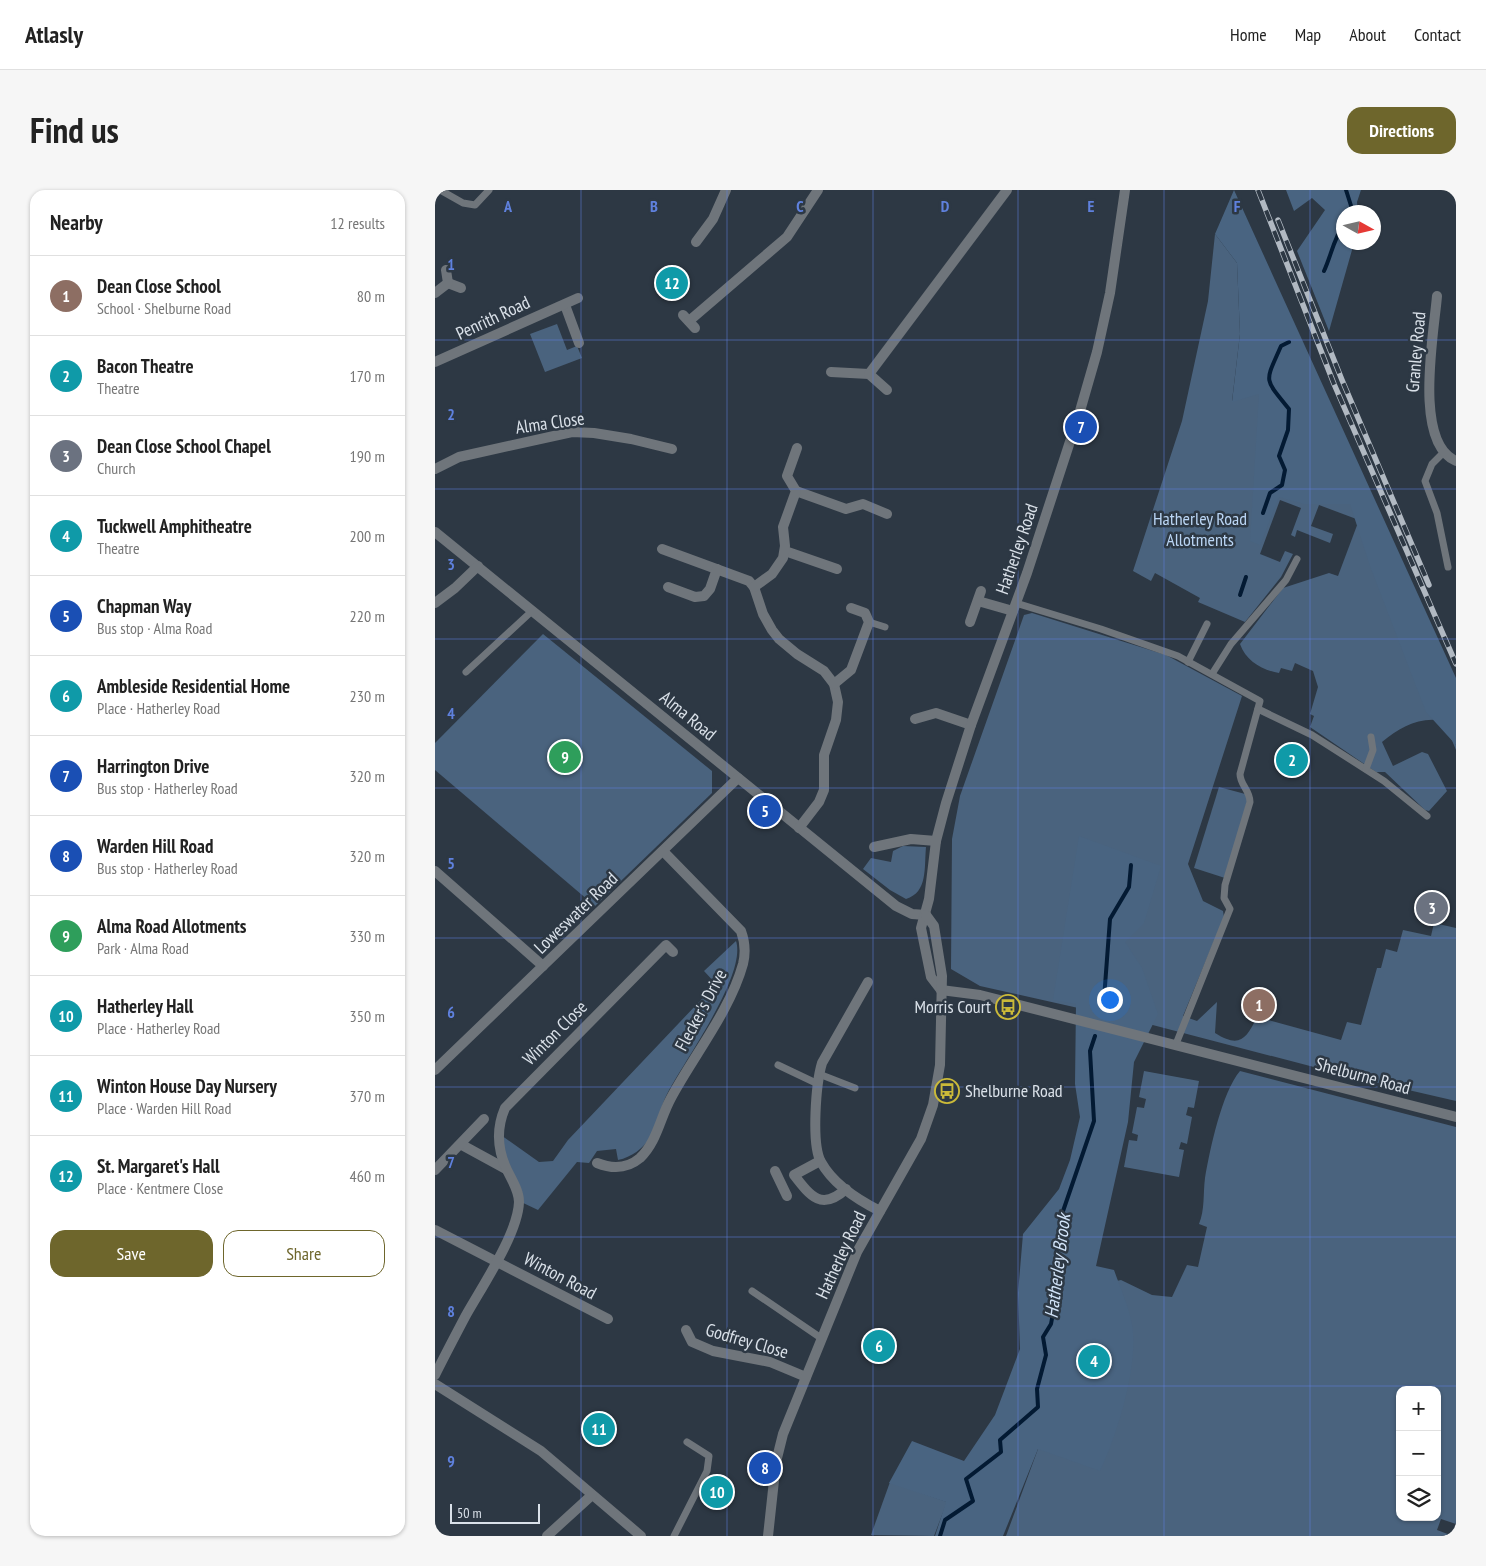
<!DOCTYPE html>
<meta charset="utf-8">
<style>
body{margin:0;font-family:"PT Sans Narrow",sans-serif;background:#f6f6f6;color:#222}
.controls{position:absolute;right:15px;bottom:15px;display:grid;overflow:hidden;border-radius:10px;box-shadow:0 1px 4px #0004}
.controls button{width:45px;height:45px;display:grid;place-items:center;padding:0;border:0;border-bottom:1px solid #e0e0e0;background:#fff;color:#222;font:25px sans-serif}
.compass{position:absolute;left:901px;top:15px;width:45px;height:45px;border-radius:50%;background:#fff;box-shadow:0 1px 4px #0004;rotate:98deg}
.scale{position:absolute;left:15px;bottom:12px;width:90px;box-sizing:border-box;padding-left:5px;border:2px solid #dae1e9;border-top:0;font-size:14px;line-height:18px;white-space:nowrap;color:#dae1e9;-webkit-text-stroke:4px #2d3844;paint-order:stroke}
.you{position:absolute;left:674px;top:809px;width:18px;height:18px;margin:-12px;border:4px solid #fff;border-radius:50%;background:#1a73e8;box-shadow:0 0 0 8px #1a73e833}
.badge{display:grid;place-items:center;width:32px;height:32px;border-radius:50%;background:#6e662c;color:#fff;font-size:16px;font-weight:700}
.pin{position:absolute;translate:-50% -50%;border:2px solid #fff;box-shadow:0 1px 5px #0006}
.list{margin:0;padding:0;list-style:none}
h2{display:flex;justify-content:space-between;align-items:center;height:65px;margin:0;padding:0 20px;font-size:21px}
h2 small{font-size:16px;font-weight:400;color:#767676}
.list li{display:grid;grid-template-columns:32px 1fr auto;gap:15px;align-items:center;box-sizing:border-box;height:80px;padding:0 20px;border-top:1px solid #e0e0e0}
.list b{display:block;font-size:19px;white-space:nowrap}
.list p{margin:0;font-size:16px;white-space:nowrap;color:#767676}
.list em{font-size:16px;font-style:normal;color:#767676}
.actions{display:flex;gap:10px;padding:15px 20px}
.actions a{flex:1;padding:11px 0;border:1px solid #6e662c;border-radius:15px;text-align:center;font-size:18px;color:#6e662c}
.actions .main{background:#6e662c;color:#fff}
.icon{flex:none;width:28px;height:28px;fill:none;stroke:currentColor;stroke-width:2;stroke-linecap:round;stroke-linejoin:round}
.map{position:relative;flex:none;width:1021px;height:1346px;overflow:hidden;border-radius:15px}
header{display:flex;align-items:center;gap:30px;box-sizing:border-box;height:70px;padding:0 25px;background:#fff;border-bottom:1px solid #e0e0e0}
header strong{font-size:24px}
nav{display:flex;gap:28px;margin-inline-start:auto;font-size:18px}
.intro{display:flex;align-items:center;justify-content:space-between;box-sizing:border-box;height:120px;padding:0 30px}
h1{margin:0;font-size:35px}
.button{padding:12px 22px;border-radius:15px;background:#6e662c;color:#fff;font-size:18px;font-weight:700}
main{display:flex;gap:30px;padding:0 30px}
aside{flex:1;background:#fff;border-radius:15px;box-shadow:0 1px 4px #0004}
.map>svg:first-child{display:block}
.green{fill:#4a637e;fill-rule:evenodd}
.forest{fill:#496481}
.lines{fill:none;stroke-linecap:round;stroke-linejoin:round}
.stream{stroke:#031a33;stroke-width:4}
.lane{stroke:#6f757b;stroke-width:7}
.street{stroke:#6f757b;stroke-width:10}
.rail-casing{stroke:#b1b9c2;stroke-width:5.5}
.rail{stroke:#2d3844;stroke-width:4;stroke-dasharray:11;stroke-linecap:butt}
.grid{fill:none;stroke:#5f81de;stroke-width:1;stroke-opacity:0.55}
.labels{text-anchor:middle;stroke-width:5;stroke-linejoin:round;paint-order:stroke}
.street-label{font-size:18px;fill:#dae1e9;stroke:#2d3844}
.park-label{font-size:18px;fill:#bbd6f5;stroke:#2d3844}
.poi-label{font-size:18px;fill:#dae1e9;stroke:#2d3844;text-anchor:end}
.water-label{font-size:19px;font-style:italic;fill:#d1e3f8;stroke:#2d3844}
.grid-label{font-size:16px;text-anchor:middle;font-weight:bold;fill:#5f81de;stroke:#2d3844;stroke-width:5;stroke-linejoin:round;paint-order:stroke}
</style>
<header>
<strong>Atlasly</strong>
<nav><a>Home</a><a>Map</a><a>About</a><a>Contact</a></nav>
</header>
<div class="intro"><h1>Find us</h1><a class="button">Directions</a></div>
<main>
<aside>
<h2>Nearby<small>12 results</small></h2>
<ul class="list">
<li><span class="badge" style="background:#8d6e63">1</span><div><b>Dean Close School</b><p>School · Shelburne Road</p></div><em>80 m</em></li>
<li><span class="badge" style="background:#0f9aa8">2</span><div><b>Bacon Theatre</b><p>Theatre</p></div><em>170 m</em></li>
<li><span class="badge" style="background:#6b7280">3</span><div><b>Dean Close School Chapel</b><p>Church</p></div><em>190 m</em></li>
<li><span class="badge" style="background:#0f9aa8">4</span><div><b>Tuckwell Amphitheatre</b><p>Theatre</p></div><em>200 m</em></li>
<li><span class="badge" style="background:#1a4fb4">5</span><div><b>Chapman Way</b><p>Bus stop · Alma Road</p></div><em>220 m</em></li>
<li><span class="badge" style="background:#0f9aa8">6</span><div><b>Ambleside Residential Home</b><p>Place · Hatherley Road</p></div><em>230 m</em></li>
<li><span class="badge" style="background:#1a4fb4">7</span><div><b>Harrington Drive</b><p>Bus stop · Hatherley Road</p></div><em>320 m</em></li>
<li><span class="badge" style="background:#1a4fb4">8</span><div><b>Warden Hill Road</b><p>Bus stop · Hatherley Road</p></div><em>320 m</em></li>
<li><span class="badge" style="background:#2e9e5b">9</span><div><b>Alma Road Allotments</b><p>Park · Alma Road</p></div><em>330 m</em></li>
<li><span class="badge" style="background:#0f9aa8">10</span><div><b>Hatherley Hall</b><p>Place · Hatherley Road</p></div><em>350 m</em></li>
<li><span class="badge" style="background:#0f9aa8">11</span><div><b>Winton House Day Nursery</b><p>Place · Warden Hill Road</p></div><em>370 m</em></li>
<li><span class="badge" style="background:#0f9aa8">12</span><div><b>St. Margaret's Hall</b><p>Place · Kentmere Close</p></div><em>460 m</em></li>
</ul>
<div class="actions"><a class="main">Save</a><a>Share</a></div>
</aside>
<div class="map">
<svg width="1021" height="1346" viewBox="0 0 1021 1346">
<rect width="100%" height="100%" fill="#2d3844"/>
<!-- green -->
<g class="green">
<path d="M780 44 802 73 805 144 797 211 824 203 918 297 1021 555V560L1009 531C985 526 965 537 947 552L958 576 987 562 993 564 1012 601 994 621 990 620 950 582H941L875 537 879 526 875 524 883 497 878 481 860 473 857 481 846 478 844 483C827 480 811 471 805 454L848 398 894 383 903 386 924 330 884 315 876 336 898 344 895 353 862 340 860 347 856 345 866 318 845 310 825 364 845 372 850 361 858 364 846 387 810 432 763 412 765 408 720 383 716 391 698 381 747 231 773 111Z"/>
<path d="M122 134 132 160 142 156 147 168 110 182 95 144Z"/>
<path d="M597 423 731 465 807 506 753 674 768 711 788 721 789 727 748 826 762 831 782 812 780 843C804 858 811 850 822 827L906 850 912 832 926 835 942 778H946L951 759 962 762 968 740 996 746 999 733 1021 738V911L917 887 710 833 545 796 516 779 517 649 525 606 589 425Z"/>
<path d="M108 444 277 581V603L160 716 0 580V553Z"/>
<path d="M784 597 814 605 790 688 759 678Z"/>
<path d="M468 656 491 657C489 678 493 702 471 709L455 700 428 679 436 668 456 672 458 661Z"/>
<path d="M301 751C312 785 249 871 232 904 225 917 224 935 216 947 207 959 197 967 183 970L181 959 162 961 154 973 142 972 103 1020 84 1011 63 943 104 972 118 971 133 950 281 794 269 781Z"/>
<path d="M709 881 764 891 759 918 753 917 751 925 757 927 752 954 746 952 744 959 749 960 744 987 689 977 694 950 702 951 703 945 697 943 702 917 709 918 711 909 704 907Z"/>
<path d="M805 881 1021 937V1334L1006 1329 1002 1340 1018 1346H571L631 1183 677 1092 686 1090 717 1105 737 1107 752 1075 763 1077 772 1037 764 1034C770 1020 768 1003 770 988 775 959 787 902 805 881ZM965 1200H1002V1327H965Z"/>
<path d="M455 1292 512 1312 499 1346 436 1345Z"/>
</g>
<!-- forest -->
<g class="forest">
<path d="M799 0 1021 488V555L991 522 935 376 915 314H869L844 307 825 355 815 351 824 204 797 212 805 144 802 73 780 44Z"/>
<path d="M851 0H926L922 12 923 22H908V52L919 53 894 141 862 61 890 20 877 8 859 21Z"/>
<path d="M644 646 726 676 709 733 690 752 707 778 723 824 699 872 693 932 661 1076 679 1080C685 1097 694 1117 697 1135 704 1175 682 1245 665 1281L603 1259 568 1346H500L511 1312 454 1293 477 1251 529 1271 560 1225 585 1159 583 1103 588 1044 624 999 635 970 645 927 640 894 641 814 618 810Z"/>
</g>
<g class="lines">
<!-- stream -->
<g class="stream">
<path d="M911 0 918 22"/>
<path d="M889 81C896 66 899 48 908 36"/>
<path d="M828 323 835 303 847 295 850 280 844 266 853 240 854 219C828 187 830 193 846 156L854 152"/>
<path d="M805 405 811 387"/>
<path d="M669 809 675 729 694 697 696 675"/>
<path d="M505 1346 510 1330 538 1311 531 1289 566 1262 565 1250 603 1217 602 1199 611 1165 608 1147 616 1134 623 1096 620 1076 626 1027 659 931 655 861 660 846"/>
</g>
<!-- lane -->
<g class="lane">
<path d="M5 0 28 13 40 15 54 0"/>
<path d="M1009 262 997 274 990 291 1002 323 1013 377"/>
<path d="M581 413 666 439 743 466 825 511 805 584C805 595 815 600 815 612L790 695 789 708 795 719 741 854"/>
<path d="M434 432 450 437"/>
<path d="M753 472 772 434"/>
<path d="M31 482 97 421"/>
<path d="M777 484 796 454 851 390 862 369"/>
<path d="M823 519 877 545 949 591 992 626"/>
<path d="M931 579 938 560 936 547"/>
<path d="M343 875 383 894"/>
<path d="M384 884 420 898"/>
<path d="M317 1101 386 1148"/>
<path d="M239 1346 272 1281 274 1266 252 1252"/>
</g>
<!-- street -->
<g class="street">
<path d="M261 52 278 29 291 0"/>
<path d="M13 93 26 98"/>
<path d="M0 103 13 93 11 80"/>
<path d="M1002 106C999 143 978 253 1021 271"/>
<path d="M130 115 144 153"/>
<path d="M248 125 260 138"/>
<path d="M254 131 352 47 383 0"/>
<path d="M0 172 143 108"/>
<path d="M396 182 434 184 452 200"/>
<path d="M434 184 572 0"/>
<path d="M0 279 24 267 137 242 159 243 196 249 237 259"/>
<path d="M361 301 411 319 428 314 452 324"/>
<path d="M0 342 461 716 477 724 491 725"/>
<path d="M227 359 314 391 319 397 328 424 337 440 344 449 362 464 389 481 399 494 403 512 401 530 389 565V600L384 612 364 638"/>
<path d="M350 361 402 379"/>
<path d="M233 397 260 407 269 406 275 399 282 379"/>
<path d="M319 397 337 384 348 368 350 356 348 337 361 301 352 286 362 258"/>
<path d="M543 411 578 421"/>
<path d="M0 413 20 398 43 376"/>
<path d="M535 432 546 401"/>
<path d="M399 494 416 480 434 432 430 423 416 418"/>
<path d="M480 529 501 523 536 535"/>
<path d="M439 657 476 649 501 651"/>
<path d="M0 681 108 776"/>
<path d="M433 792 387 873C381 893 376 954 386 972 398 994 423 1010 445 1021"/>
<path d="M506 800 496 787 486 738 494 709 501 651 511 613 536 535 592 383 645 221 662 162 675 103 690 0"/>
<path d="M506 800 545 805 1021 927"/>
<path d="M0 880 303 588"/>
<path d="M27 955 71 979"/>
<path d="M385 971 359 985C376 1007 387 1021 411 999"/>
<path d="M162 973C177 979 192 979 205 968 222 952 225 928 236 908 259 865 295 821 308 774 311 762 310 752 306 741L228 661"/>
<path d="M0 980 49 929"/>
<path d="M340 981 352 1006"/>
<path d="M0 1040 173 1129"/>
<path d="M251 1140 257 1152 278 1161 335 1172 371 1187"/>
<path d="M0 1185C10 1165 20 1146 30 1127 46 1098 83 1044 84 1012 84 1001 77 990 72 980 62 959 61 939 70 918L231 755 238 762"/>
<path d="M0 1194 106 1261 206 1346"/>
<path d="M112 1346 157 1305"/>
<path d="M333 1346 341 1272 348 1244 422 1062 486 949 498 915 505 875 507 786 499 736 491 725"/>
</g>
<defs>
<g id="rail">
<path d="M823 0 899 194 1021 474"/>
<path d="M843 30 907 190 994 395"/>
</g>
</defs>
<!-- rail casing -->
<use href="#rail" class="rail-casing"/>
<!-- rail -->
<use href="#rail" class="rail"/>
</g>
<!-- grid -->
<path class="grid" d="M146 0V1346M292 0V1346M438 0V1346M583 0V1346M729 0V1346M875 0V1346M0 150H1021M0 299H1021M0 449H1021M0 598H1021M0 748H1021M0 897H1021M0 1047H1021M0 1196H1021"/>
<!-- icons -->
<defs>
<symbol id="bus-ring" viewBox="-11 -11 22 22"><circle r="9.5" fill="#2d3844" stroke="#cbba39" stroke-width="1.5"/><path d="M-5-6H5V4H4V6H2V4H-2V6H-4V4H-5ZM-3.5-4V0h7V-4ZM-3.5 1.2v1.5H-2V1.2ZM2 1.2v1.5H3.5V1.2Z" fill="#cbba39"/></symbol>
</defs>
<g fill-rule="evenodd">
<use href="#bus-ring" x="559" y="803" width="28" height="28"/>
<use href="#bus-ring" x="498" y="887" width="28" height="28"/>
</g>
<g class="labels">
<!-- street labels -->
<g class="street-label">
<text transform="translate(58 128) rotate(-25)" y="6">Penrith Road</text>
<text transform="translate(981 162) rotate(-85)" y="6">Granley Road</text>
<text transform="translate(115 233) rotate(-8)" y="6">Alma Close</text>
<text transform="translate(582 359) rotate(-71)" y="6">Hatherley Road</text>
<text transform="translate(253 526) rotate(39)" y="6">Alma Road</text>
<text transform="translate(141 723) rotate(-44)" y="6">Loweswater Road</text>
<text transform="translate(266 820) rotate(-62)" y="6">Flecker's Drive</text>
<text transform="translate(120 843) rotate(-45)" y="6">Winton Close</text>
<text transform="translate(928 886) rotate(15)" y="6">Shelburne Road</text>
<text transform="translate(406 1065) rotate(-65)" y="6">Hatherley Road</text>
<text transform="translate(125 1086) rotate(28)" y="6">Winton Road</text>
<text transform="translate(312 1151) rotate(16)" y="6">Godfrey Close</text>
</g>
<!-- park labels -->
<g class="park-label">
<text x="765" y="335">Hatherley Road<tspan x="765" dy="21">Allotments</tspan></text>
</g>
<!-- poi labels -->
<g class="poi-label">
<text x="556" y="823">Morris Court</text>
<text x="530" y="907" text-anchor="start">Shelburne Road</text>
</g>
<!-- water labels -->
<g class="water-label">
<text transform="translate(622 1076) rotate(-83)" y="7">Hatherley Brook</text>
</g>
</g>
<g class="grid-label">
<text x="73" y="22">A</text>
<text x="219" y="22">B</text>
<text x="365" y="22">C</text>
<text x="510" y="22">D</text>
<text x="656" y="22">E</text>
<text x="802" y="22">F</text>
<text x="16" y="80">1</text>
<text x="16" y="230">2</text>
<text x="16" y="380">3</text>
<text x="16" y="529">4</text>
<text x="16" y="679">5</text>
<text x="16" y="828">6</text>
<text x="16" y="978">7</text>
<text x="16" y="1127">8</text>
<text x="16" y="1277">9</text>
</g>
</svg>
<div class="controls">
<button>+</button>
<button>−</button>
<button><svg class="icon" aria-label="layers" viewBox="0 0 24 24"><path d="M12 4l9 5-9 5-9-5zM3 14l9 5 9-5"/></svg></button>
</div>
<svg class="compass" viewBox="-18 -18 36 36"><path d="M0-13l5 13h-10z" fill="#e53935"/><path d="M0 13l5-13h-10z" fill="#767676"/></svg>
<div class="scale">50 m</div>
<div class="you"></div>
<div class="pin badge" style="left:824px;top:815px;background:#8d6e63">1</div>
<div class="pin badge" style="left:857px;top:570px;background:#0f9aa8">2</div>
<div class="pin badge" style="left:997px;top:718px;background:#6b7280">3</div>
<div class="pin badge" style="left:659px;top:1171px;background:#0f9aa8">4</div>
<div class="pin badge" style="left:330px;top:621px;background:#1a4fb4">5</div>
<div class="pin badge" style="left:444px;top:1156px;background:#0f9aa8">6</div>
<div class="pin badge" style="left:646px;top:237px;background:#1a4fb4">7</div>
<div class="pin badge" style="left:330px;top:1278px;background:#1a4fb4">8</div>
<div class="pin badge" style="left:130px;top:567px;background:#2e9e5b">9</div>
<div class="pin badge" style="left:282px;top:1302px;background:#0f9aa8">10</div>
<div class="pin badge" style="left:164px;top:1239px;background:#0f9aa8">11</div>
<div class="pin badge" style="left:237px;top:93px;background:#0f9aa8">12</div>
</div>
</main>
